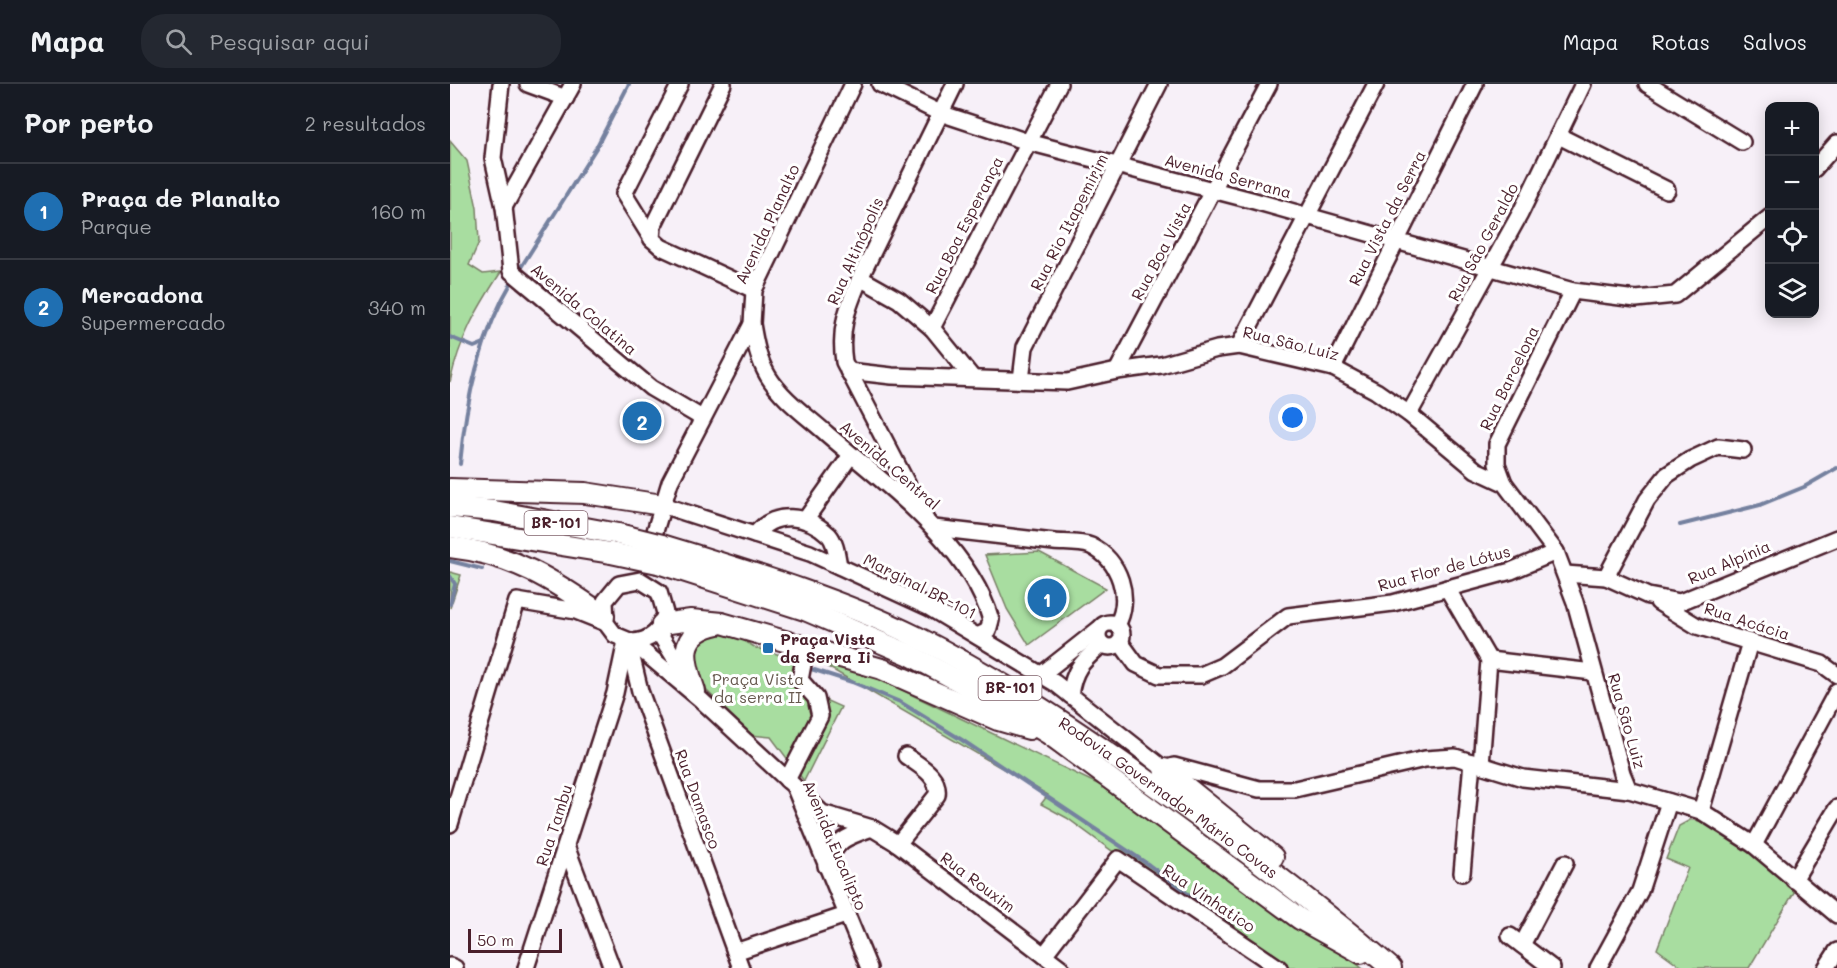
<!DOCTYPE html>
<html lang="pt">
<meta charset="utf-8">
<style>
body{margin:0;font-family:Mali,sans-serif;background:#242831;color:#f1f3f6}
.controls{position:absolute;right:18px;top:18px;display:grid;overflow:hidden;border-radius:12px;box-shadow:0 3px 15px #0003}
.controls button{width:54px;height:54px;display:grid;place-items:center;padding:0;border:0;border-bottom:2px solid #363941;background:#171b24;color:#f1f3f6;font:30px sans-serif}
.scale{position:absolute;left:18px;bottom:15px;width:94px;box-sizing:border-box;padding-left:6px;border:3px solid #4a1f2b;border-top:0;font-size:16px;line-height:21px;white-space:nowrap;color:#4a1f2b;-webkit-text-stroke:4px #fff;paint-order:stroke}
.you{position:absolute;left:843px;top:334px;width:21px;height:21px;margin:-15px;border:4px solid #fff;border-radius:50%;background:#1a73e8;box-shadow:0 0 0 9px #1a73e833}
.badge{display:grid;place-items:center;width:39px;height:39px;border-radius:50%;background:#1f6fb2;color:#fff;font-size:20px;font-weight:700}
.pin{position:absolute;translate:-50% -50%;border:3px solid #fff;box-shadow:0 2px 6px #0006}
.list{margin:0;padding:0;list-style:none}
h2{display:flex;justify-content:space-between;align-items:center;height:78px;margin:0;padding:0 24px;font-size:26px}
h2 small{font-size:20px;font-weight:400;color:#9ea1a6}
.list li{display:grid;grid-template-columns:39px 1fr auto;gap:18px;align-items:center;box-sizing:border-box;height:96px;padding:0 24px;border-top:2px solid #363941}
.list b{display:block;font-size:22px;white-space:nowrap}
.list p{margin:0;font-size:20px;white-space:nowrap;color:#9ea1a6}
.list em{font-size:20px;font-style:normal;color:#9ea1a6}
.icon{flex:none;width:33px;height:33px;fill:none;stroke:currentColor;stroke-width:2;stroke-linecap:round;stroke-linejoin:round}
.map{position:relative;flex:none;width:1387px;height:884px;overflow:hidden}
header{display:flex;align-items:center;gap:36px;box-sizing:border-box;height:84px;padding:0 30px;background:#171b24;border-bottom:2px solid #363941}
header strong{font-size:28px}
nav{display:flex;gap:33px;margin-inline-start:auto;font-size:21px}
.search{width:420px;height:54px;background:#242831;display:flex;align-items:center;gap:15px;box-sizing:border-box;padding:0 21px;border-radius:24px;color:#9ea1a6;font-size:22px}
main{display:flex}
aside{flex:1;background:#171b24}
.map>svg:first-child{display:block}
.green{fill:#a8dda0;stroke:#797e66;stroke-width:1.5}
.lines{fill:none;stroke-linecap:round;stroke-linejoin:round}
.stream{stroke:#74819f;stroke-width:4}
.minor-casing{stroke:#4a1f2b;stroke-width:20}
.major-casing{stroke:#4a1f2b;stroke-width:24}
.minor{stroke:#fff;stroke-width:15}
.major{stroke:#fff;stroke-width:20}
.major-bridge-casing{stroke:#4a1f2b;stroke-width:24;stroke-linecap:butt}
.major-bridge{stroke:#fff;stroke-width:20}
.poi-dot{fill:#1f6fb2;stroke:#fff;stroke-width:2}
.labels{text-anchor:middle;stroke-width:6;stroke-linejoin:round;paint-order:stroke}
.shield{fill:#fff;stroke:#80626b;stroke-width:1.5}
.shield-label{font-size:15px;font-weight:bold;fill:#4a1f2b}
.street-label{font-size:16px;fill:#4a1f2b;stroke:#fff}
.poi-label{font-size:16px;font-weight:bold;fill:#4a1f2b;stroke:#fff;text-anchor:start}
.park-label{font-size:16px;fill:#66584e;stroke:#fff}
</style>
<header>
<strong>Mapa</strong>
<div class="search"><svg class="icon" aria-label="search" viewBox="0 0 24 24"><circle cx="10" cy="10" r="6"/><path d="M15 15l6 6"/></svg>Pesquisar aqui</div>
<nav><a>Mapa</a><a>Rotas</a><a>Salvos</a></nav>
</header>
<main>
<aside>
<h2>Por perto<small>2 resultados</small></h2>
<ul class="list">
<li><span class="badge">1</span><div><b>Praça de Planalto</b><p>Parque</p></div><em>160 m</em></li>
<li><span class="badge">2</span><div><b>Mercadona</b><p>Supermercado</p></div><em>340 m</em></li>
</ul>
</aside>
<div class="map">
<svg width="1387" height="884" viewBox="0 0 1387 884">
<rect width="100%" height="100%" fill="#f7f0f8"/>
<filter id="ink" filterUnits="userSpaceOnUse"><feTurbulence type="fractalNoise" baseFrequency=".0167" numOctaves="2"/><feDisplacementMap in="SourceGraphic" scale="12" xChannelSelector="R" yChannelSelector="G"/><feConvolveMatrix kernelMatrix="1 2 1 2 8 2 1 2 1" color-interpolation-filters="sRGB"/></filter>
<g filter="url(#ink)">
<!-- green -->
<g class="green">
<path d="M0 57 17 77 27 124 29 158 19 181 33 190 51 188C26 226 10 254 0 298Z"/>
<path d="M589 468 656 504 579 561 557 525 535 471Z"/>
<path d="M0 488 11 491 0 524Z"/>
<path d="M280 548 306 564 352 577 346 603 391 623 354 697 321 653 301 651 256 606 243 584C244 556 254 550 280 548Z"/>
<path d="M383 573 712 731 912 884H821L617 734 591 720 598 711 376 582Z"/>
<path d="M1240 736C1269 735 1322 787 1346 805L1299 884H1233L1207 865 1238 784 1216 775 1229 742Z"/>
</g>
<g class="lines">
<!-- stream -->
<g class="stream">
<path d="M68 188 146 64 179 0"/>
<path d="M0 253 24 263 34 259"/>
<path d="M10 380C16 315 30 251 64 194"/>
<path d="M1230 441 1310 421 1354 403 1387 384"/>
<path d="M0 477 32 485"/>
<path d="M0 492 5 500 0 520"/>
<path d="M358 584 402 598 450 618 512 656 699 781 806 860"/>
</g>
<defs>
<g id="minor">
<path d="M51 0 43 74 54 123 61 187 201 304 252 334"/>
<path d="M78 0 116 14"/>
<path d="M273 0 203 142 202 155 211 163 304 206"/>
<path d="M430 0 490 29 578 58 801 116 1123 207 1186 215 1225 211 1320 133"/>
<path d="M1197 0 1292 58"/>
<path d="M1109 52 1217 106"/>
<path d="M1364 85 1387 59"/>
<path d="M54 123 123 0"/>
<path d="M202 155 174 110 230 0"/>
<path d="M410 194 449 216 482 244"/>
<path d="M302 240C305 258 308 275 318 292 332 315 357 332 377 350 435 400 519 460 541 536L538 547 527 552"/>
<path d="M789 262 926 0"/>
<path d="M883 284 1025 0"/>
<path d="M398 287 442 292 617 298 667 287 711 281 767 265 789 262 883 284 926 307 959 330 1026 386 1054 399 1106 468 1125 518 1172 689 1179 706"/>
<path d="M667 287 819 0"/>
<path d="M521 292 482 244 609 0"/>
<path d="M571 296 575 263 709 0"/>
<path d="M959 330 1070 130 1133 0"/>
<path d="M1054 399 1047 380V360L1123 207"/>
<path d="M212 421 360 469 480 524 605 599 714 685 724 682 809 705H845L975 675 1005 673 1073 694 1179 706 1251 727 1304 761 1387 831"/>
<path d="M355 436 401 371"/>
<path d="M476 436 394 278C389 245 397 225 410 194L505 0"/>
<path d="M484 444C524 449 564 453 604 458 614 459 631 458 641 462 670 476 682 514 667 541"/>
<path d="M305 451C324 426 357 430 379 451 386 459 387 472 389 482"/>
<path d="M199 467 220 398 302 240 304 206 403 0"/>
<path d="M1115 490 1156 493 1198 512 1230 518 1387 454"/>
<path d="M1156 493 1197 416 1217 391 1240 376 1268 363 1293 366"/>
<path d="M997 504 1039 576 1031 681"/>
<path d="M1208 518 1247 542 1372 580 1387 591"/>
<circle cx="660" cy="551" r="12"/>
<path d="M208 547 237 594"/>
<path d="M178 557 190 607 291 884"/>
<path d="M182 558C201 557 212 547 215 529L209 508 190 496 169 500 155 517 156 539 165 551 182 558 250 615 344 702 419 884"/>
<path d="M670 558 686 580 709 591H751L772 582 838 532 943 519 1061 487 1106 468"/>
<path d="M1039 576 1143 588"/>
<path d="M592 590 649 545"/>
<path d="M620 611C624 584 632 578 652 560"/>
<path d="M337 696 370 632 366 614 350 596 356 564"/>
<path d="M348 706 372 729 422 744 448 760 611 884"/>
<path d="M1251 727 1300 558"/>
<path d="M0 740 67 517 126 527 156 539"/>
<path d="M448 760 487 711C490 692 470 682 456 672"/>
<path d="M1304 761 1387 607"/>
<path d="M116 762 162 884"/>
<path d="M376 782C387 755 396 753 422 744"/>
<path d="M1012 789 1022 678"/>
<path d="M1344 796 1387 724"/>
<path d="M1060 852 1102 884"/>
<path d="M1072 861 1115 779"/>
<path d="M285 868 396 831"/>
<path d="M594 871 668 775 829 884"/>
<path d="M0 882 5 884"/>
<path d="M76 884 165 609 176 557"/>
<path d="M1148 884 1190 807 1219 718"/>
<path d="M1376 884 1387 867"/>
</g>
<g id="major">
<path d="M0 405 135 409 212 421"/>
<path d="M0 423 44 427 168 450"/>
<path d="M0 443 161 469"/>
<path id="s1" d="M212 461C296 487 388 514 467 553 554 597 633 650 712 707 791 763 868 821 941 884"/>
<path d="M0 463C62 470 104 496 154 532"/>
<path d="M208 479 355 526 458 570 531 609 599 650 850 835 911 869"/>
<path d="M212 540 241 536 272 539 432 585 548 636 579 645"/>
<path d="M245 607C234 576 226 549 268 540"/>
<path d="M714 685 823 773"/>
</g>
</defs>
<!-- minor casing -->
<use href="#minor" class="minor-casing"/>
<!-- major casing -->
<use href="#major" class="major-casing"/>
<!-- minor -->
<use href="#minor" class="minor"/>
<!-- major -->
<use href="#major" class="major"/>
<defs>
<g id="major-bridge">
<path d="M168 450 212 461"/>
<path d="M161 469 208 479"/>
</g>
</defs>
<!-- major-bridge casing -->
<use href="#major-bridge" class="major-bridge-casing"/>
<!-- major-bridge -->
<use href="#major-bridge" class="major-bridge"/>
</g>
</g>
<!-- markers -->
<rect class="poi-dot" x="312" y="558" width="12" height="12" rx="3"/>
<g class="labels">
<!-- shield labels -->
<g class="shield">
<rect x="74.5" y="427" width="63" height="24" rx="4.5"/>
<rect x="528.5" y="592" width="63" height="24" rx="4.5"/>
</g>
<g class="shield-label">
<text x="106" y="444">BR-101</text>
<text x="560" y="609">BR-101</text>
</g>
<!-- street labels -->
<g class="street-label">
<text transform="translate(778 92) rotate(15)" y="6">Avenida Serrana</text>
<text transform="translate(937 134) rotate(-63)" y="6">Rua Vista da Serra</text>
<text transform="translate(619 138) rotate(-63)" y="6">Rua Rio Itapemirim</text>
<text transform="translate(317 140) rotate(-65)" y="6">Avenida Planalto</text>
<text transform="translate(514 141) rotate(-63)" y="6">Rua Boa Esperança</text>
<text transform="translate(1033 158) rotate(-62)" y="6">Rua São Geraldo</text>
<text transform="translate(405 167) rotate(-66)" y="6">Rua Altinópolis</text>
<text transform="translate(711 167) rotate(-62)" y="6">Rua Boa Vista</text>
<text transform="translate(134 225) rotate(40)" y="6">Avenida Colatina</text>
<text transform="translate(841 259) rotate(14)" y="6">Rua São Luiz</text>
<text transform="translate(1059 294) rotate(-64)" y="6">Rua Barcelona</text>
<text transform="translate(440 381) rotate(41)" y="6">Avenida Central</text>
<text transform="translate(1279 478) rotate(-23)" y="6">Rua Alpínia</text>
<text transform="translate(994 484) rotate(-15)" y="6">Rua Flor de Lótus</text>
<text transform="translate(470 502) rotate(27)" y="6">Marginal BR-101</text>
<text transform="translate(1297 537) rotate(18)" y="6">Rua Acácia</text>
<text transform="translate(1177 637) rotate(74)" y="6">Rua São Luiz</text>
<text dy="6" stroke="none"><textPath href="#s1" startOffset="570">Rodovia Governador Mário Covas</textPath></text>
<text transform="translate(248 715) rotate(70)" y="6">Rua Damasco</text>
<text transform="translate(104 741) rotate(-72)" y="6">Rua Tambu</text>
<text transform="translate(385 761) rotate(67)" y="6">Avenida Eucalipto</text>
<text transform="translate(528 798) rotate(37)" y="6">Rua Rouxim</text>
<text transform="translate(759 814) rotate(34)" y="6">Rua Vinhatico</text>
</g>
<!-- poi labels -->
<g class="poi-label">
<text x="330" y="561">Praça Vista<tspan x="330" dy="18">da Serra Ii</tspan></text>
</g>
<!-- park labels -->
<g class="park-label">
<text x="308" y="601">Praça Vista<tspan x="308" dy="18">da serra II</tspan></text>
</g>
</g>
</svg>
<div class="controls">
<button>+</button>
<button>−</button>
<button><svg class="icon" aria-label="locate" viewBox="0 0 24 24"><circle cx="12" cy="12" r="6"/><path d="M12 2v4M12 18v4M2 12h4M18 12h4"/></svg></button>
<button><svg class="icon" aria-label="layers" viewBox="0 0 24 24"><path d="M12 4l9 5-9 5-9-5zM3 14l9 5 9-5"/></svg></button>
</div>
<div class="scale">50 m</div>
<div class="you"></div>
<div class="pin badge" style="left:597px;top:514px">1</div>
<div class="pin badge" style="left:192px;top:337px">2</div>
</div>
</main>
